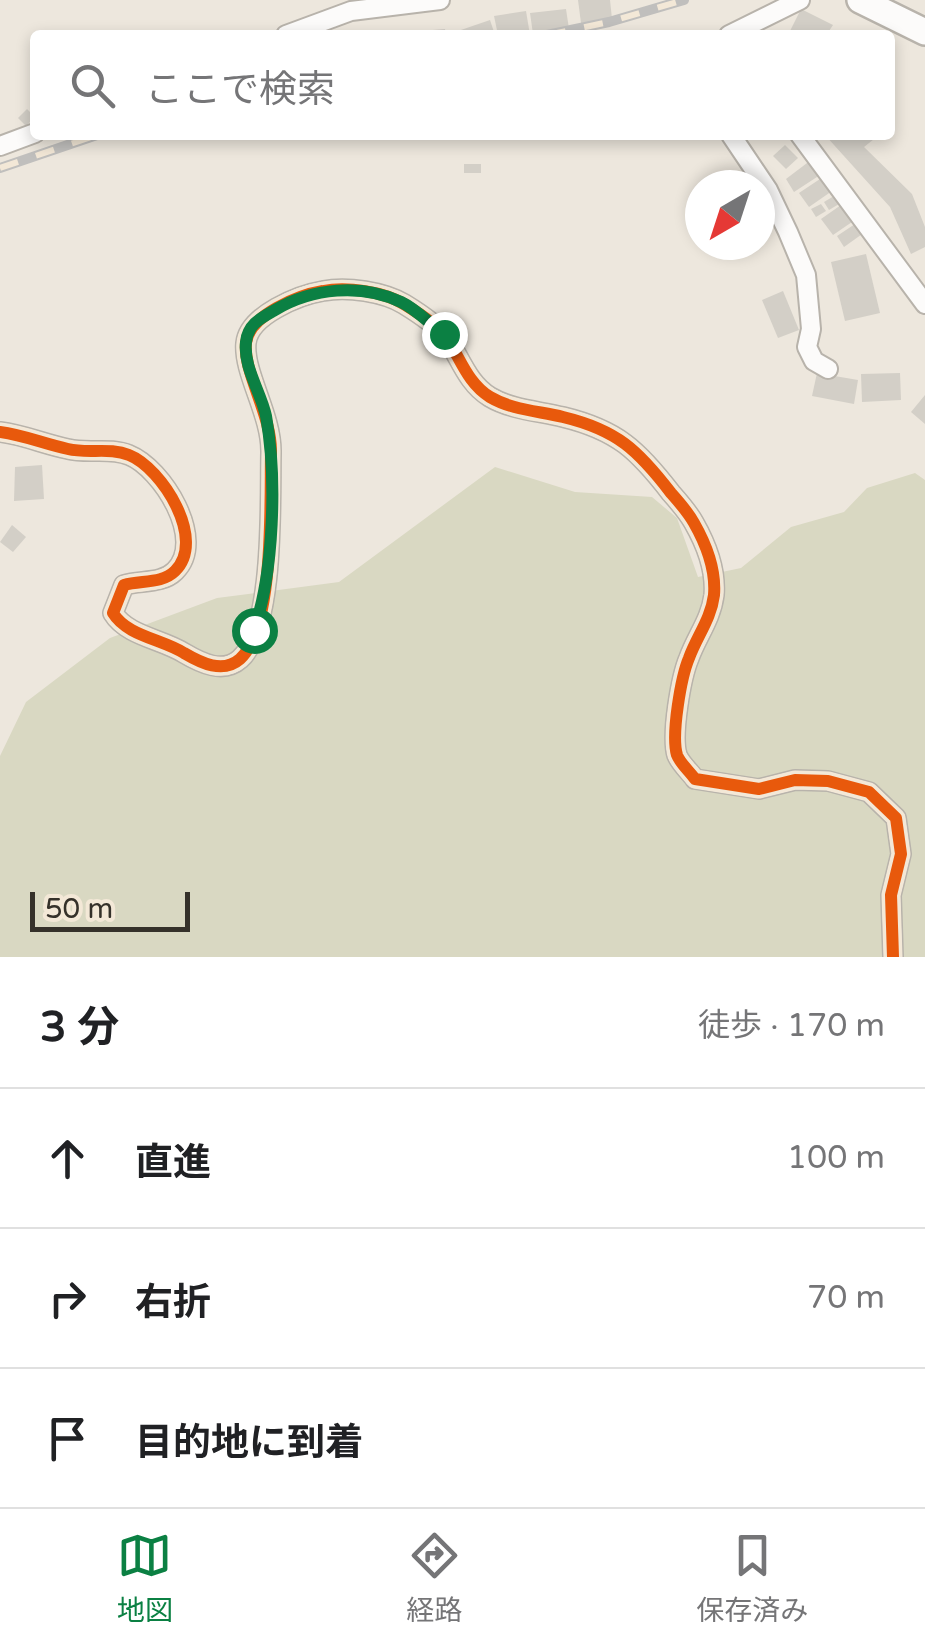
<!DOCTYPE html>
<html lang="ja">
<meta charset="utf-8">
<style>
body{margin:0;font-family:"Varela Round","Noto Sans JP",sans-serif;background:#f6f6f6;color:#202124}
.compass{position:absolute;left:685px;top:170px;width:90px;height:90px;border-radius:50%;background:#fff;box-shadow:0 5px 15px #0003;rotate:219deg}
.scale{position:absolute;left:30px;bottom:25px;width:160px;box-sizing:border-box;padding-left:10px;border:5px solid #35312a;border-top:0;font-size:28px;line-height:35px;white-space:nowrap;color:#35312a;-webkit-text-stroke:8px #f3e8d7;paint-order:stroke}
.stop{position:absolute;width:30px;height:30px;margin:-22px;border:8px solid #0b8043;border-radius:50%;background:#fff}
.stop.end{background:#0b8043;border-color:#fff;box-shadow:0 2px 10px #0008}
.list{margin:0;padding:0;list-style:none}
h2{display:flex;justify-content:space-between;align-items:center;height:130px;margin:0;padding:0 40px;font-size:42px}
h2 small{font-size:32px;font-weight:400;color:#757577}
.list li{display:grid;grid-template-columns:65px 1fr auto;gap:30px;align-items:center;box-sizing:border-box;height:140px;padding:0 40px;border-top:2px solid #e0e0e0}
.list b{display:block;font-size:38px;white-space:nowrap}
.list em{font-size:32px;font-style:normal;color:#757577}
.icon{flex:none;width:55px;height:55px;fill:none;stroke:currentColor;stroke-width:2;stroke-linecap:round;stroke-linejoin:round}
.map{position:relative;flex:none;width:925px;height:957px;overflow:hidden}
.search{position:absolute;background:#fff;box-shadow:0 5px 15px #0003;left:30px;right:30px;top:30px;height:110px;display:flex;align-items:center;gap:25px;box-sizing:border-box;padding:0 35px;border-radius:10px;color:#757577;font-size:38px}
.sheet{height:550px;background:#fff}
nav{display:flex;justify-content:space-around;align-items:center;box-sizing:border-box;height:140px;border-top:2px solid #e0e0e0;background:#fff;font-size:28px;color:#757577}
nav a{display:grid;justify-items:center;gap:5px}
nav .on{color:#0b8043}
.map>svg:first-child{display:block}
.green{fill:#d9d8c2}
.building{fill:#d3cfc7}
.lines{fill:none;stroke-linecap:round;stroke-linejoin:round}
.minor-casing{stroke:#b8b3ab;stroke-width:22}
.secondary-casing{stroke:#b8b3ab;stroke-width:30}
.minor{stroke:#fcfbfa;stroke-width:18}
.secondary{stroke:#fcfbfa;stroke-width:25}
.rail-casing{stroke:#c0bfbd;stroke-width:10}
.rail{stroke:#f3e8d7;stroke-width:6;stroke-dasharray:19;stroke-linecap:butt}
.cycleway-casing{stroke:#f3e8d7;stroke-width:19}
.cycleway{stroke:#e8590c;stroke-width:12}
.route{stroke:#0b8043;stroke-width:12}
</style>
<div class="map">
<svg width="925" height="957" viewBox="0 0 925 957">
<rect width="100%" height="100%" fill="#ede7dd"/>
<!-- green -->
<path class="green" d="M495 467 575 492 652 497 677 518 698 577 741 568 791 527 844 512 867 488 915 473 925 480V957H0V756L26 702 110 638 217 598 339 582Z"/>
<!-- building -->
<g class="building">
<path d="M578 0H610L612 19 581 23Z"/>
<path d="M566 9 569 29 533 34 530 13Z"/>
<path d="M801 9 833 25 829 31 838 35H788Z"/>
<path d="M526 11 530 35H498L494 16Z"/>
<path d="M490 20 495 35H459L458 31Z"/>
<path d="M445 29 446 35H409L408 32Z"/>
<path d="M27 109 35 117 26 126 18 118Z"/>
<path d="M825 135H879L864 147 912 194 925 227V247L911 254 890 207Z"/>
<path d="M785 145 798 158 786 169 773 156Z"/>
<path d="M811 160 820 175 794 192 786 179Z"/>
<rect x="464" y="164" width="17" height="9"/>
<path d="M823 177 832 191 809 207 799 193Z"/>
<path d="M834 196 839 204 829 210 824 202Z"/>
<path d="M821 204 826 211 816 217 811 209Z"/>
<path d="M841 205 852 222 833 235 821 219Z"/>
<path d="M858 222 865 232 844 247 837 236Z"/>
<path d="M866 254 880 313 845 321 831 262Z"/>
<path d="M783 291 799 330 778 338 762 300Z"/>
<path d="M817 373 858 380 854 404 812 396Z"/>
<path d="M900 373 901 400 862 402 861 374Z"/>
<path d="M925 395V424L911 412Z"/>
<path d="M42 465 44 499 14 501 15 467Z"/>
<path d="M12 525 26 537 13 552 0 542Z"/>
</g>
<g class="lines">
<defs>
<g id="minor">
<path d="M286 35 351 11 440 0"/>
<path d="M729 35 800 0"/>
<path d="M731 135 768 190 788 232 806 275 811 329 807 347 814 361 828 369"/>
<path d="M800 135 925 304"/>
<path d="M0 146 35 133"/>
<path d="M0 432C24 435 44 444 68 449 88 454 110 447 129 455 162 468 207 540 175 571 162 584 141 580 124 585L113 613C127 636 162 639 184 653 201 663 223 674 240 659 275 628 270 498 271 453 272 415 243 373 246 343 249 315 299 295 323 291 347 286 384 292 404 304 417 312 437 325 446 337 460 357 467 383 490 397 512 410 539 411 563 417 617 430 638 450 671 493 679 502 688 512 694 523 706 544 716 570 714 595 711 619 697 636 689 658 681 677 671 735 677 755 680 763 690 772 695 779L759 789 795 780 828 781 869 792 896 818 901 854 891 895 893 957"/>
</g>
<path id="secondary" d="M860 0 925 32"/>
</defs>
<!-- minor casing -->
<use href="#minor" class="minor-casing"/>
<!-- secondary casing -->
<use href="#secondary" class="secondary-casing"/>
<!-- minor -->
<use href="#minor" class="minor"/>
<!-- secondary -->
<use href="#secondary" class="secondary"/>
<defs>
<g id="rail">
<path d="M547 35 609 22 684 0"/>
<path d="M0 168 97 135"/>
</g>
</defs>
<!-- rail casing -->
<use href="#rail" class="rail-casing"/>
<!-- rail -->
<use href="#rail" class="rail"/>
<defs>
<path id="cycleway" d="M0 432C24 435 44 444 68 449 88 454 110 447 129 455 162 468 207 540 175 571 162 584 141 580 124 585L113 613C127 636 162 639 184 653 201 663 223 674 240 659 275 628 270 498 271 453 272 415 243 373 246 343 249 315 299 295 323 291 347 286 384 292 404 304 417 312 437 325 446 337 460 357 467 383 490 397 512 410 539 411 563 417 617 430 638 450 671 493 679 502 688 512 694 523 706 544 716 570 714 595 711 619 697 636 689 658 681 677 671 735 677 755 680 763 690 772 695 779L759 789 795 780 828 781 869 792 896 818 901 854 891 895 893 957"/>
</defs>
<!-- cycleway casing -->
<use href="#cycleway" class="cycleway-casing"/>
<!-- cycleway -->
<use href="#cycleway" class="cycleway"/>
</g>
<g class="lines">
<!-- route -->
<path class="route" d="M254 630C274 572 277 477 266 416 261 392 243 367 246 342 248 324 261 318 275 310 312 288 361 283 401 302 416 309 430 324 444 334"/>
</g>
</svg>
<svg class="compass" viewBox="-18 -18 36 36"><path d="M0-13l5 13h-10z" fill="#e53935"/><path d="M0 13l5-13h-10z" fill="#757577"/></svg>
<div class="scale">50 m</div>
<div class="stop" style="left:254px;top:630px"></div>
<div class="stop end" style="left:444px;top:334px"></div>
<div class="search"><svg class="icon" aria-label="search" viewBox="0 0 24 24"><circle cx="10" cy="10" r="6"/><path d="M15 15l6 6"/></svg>ここで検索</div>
</div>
<section class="sheet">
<h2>3 分<small>徒歩 · 170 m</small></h2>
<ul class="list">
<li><svg class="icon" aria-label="ahead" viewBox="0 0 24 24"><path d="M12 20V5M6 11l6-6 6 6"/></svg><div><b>直進</b></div><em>100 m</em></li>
<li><svg class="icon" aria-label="right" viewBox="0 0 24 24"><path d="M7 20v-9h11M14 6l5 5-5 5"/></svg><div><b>右折</b></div><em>70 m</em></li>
<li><svg class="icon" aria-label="arrive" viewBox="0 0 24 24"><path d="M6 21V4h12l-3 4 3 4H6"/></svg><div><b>目的地に到着</b></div></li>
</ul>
</section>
<nav>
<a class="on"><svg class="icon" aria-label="map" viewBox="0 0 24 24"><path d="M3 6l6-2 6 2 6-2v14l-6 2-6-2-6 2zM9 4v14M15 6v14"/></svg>地図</a>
<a><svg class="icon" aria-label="directions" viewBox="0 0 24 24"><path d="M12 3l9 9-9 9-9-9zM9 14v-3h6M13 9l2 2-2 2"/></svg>経路</a>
<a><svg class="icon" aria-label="saved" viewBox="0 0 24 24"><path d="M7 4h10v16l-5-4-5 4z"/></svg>保存済み</a>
</nav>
